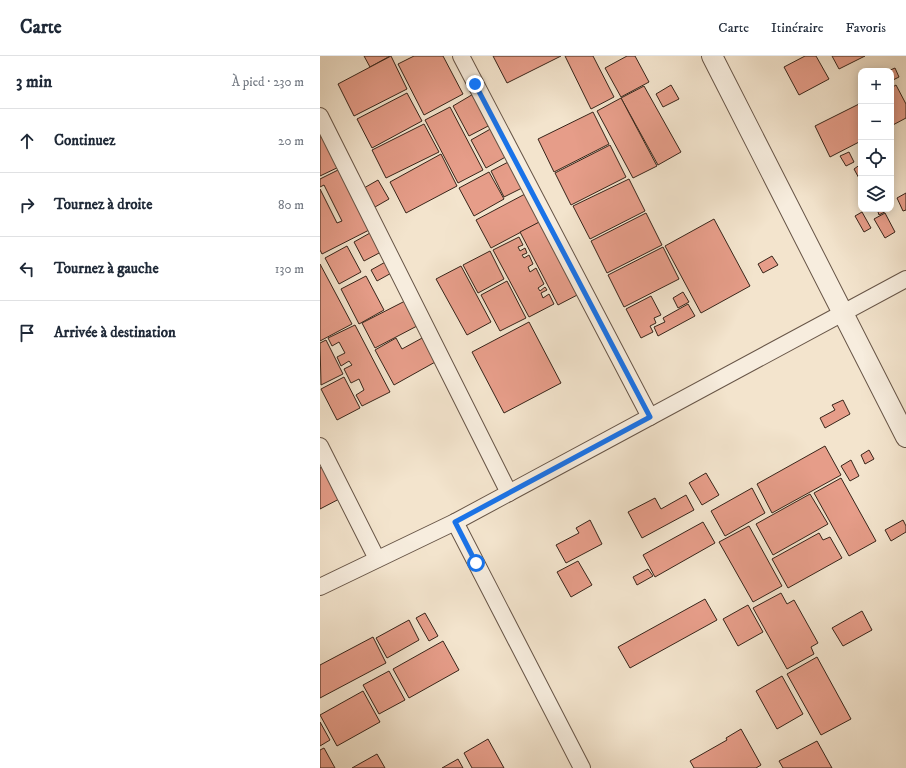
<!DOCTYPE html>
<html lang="fr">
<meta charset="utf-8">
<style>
body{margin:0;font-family:"IM FELL DW Pica",serif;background:#f6f6f7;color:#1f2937}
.controls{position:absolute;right:12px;top:12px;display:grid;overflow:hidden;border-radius:8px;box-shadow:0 2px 10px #0003}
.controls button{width:36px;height:36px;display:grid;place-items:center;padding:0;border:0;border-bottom:1px solid #e0e1e3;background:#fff;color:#1f2937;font:20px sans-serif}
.stop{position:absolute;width:12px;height:12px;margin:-9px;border:3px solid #1a73e8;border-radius:50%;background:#fff}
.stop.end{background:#1a73e8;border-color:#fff;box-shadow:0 1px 4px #0008}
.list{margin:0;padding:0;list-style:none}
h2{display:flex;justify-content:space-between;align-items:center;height:52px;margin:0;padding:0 16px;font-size:17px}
h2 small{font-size:13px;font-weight:400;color:#747a83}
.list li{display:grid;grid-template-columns:26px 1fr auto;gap:12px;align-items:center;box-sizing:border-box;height:64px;padding:0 16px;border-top:1px solid #e0e1e3}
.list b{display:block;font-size:15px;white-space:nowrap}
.list em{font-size:13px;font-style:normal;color:#747a83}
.icon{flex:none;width:22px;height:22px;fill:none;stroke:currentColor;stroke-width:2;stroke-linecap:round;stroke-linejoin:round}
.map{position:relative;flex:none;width:586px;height:712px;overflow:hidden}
header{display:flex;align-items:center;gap:24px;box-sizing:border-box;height:56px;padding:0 20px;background:#fff;border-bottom:1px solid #e0e1e3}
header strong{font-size:19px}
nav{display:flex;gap:22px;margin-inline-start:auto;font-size:14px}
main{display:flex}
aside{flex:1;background:#fff}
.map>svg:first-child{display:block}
.building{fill:#e69d89;stroke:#38251a}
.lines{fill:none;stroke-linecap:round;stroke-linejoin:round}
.minor-casing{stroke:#675547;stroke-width:18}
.tertiary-casing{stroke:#675547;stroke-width:22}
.minor{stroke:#f7edde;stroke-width:16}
.tertiary{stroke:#f7edde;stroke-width:20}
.route{stroke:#1a73e8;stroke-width:5}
</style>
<header>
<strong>Carte</strong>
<nav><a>Carte</a><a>Itinéraire</a><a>Favoris</a></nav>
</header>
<main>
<aside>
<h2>3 min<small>À pied · 230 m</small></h2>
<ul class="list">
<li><svg class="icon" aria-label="ahead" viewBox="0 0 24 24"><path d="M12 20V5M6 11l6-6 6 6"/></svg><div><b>Continuez</b></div><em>20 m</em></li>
<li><svg class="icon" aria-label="right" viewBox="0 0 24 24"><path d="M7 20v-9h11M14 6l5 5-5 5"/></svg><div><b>Tournez à droite</b></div><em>80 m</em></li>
<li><svg class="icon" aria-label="left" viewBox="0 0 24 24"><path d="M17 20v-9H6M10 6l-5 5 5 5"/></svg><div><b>Tournez à gauche</b></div><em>130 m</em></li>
<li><svg class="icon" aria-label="arrive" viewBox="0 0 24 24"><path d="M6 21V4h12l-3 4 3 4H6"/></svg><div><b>Arrivée à destination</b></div></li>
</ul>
</aside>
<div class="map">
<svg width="586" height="712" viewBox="0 0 586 712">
<rect width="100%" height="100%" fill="#f3e4cd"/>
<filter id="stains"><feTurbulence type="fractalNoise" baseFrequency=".005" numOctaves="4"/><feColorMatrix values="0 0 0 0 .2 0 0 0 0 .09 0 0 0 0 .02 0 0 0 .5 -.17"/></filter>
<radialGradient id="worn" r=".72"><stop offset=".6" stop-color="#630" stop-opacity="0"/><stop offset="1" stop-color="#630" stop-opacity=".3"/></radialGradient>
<!-- building -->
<g class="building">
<path d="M44 0H70L50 11Z"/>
<path d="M71 0 87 33 34 60 18 28Z"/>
<path d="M94 0H123L143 38 104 59 78 8Z"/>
<path d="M173 0H241L187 27Z"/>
<path d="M245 0H273L294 41 271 53Z"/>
<path d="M307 0H315L329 26 301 41 285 12Z"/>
<path d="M485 0H496L509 23 479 39 464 11Z"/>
<path d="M512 0H545L519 13Z"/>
<path d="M575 12 579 21 571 25V15H568Z"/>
<path d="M351 29 359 43 343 51 336 38Z"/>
<path d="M576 29 586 48V62L571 70V32Z"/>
<path d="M324 30 361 96 338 109 301 42Z"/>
<path d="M87 37 102 65 52 92 37 63Z"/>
<path d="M155 37 172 68 149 80 133 50Z"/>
<path d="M301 42 337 110 313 122 277 55Z"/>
<path d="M541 47V85L510 101 495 70Z"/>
<path d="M130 51 163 114 138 127 105 64Z"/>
<path d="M273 56 289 88 234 116 218 83Z"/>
<path d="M104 68 119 96 66 122 52 94Z"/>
<path d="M174 71 189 99 166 112 151 84Z"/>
<path d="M8 77 23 109 0 120V81Z"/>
<path d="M290 89 306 121 251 149 235 117Z"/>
<path d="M529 96 534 106 526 110 520 100Z"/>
<path d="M121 98 137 130 86 157 70 126Z"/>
<path d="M192 104 206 130 184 141 171 115Z"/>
<path d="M541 108V126L534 113Z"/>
<path d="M22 112 53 172 2 198 0 194V133L17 167 22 165 4 129 0 131V123Z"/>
<path d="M169 116 184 143 154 160 139 132Z"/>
<path d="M309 123 325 155 270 183 253 150Z"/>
<path d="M58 124 69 143 55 151 44 132Z"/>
<path d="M586 137V154L583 155 577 142Z"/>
<path d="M205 138 220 166 171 192 156 164Z"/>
<path d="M557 153H570L559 159Z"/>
<path d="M542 156 551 172 544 176 535 160Z"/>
<path d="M326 157 342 189 287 217 271 185Z"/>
<path d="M565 157 575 176 565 182 554 163Z"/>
<path d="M225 163 263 236 238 249 200 176Z"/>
<path d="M394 163 430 230 381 257 345 190Z"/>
<path d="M50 177 61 196 44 205 34 186Z"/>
<path d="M199 181 203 189 198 191 200 195 205 192 207 197 202 199 204 202 209 199 213 208 208 211 210 216 216 212 224 228 218 232 220 235 225 231 227 234 221 237 223 242 229 238 234 248 209 261 173 194Z"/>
<path d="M27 190 41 216 19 228 5 202Z"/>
<path d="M343 191 359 223 304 251 288 219Z"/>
<path d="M170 195 184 223 158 237 143 209Z"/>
<path d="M452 200 458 209 443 217 438 208Z"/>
<path d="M69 204 75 215 57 225 51 214Z"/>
<path d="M0 208 32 268 0 285Z"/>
<path d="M141 210 171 266 147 279 116 223Z"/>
<path d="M46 220 64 254 39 268 21 233Z"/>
<path d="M187 225 206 262 180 275 161 239Z"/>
<path d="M363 236 369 246 358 252 353 242Z"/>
<path d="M331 240 341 259 334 262 336 267 330 270 333 276 321 282 306 253Z"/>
<path d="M85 245 97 270 55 292 42 267Z"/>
<path d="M368 248 375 260 338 280 334 271 345 266 343 262Z"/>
<path d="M209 266 241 327 184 357 152 296Z"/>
<path d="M35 269 70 336 42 350 36 339 44 334 39 323 31 327 24 313 32 309 29 305 21 310 17 301 25 297 19 286 12 290 8 282Z"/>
<path d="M104 281 117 305 74 329 55 294 76 282 82 293Z"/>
<path d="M6 284 23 318 1 329 0 287Z"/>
<path d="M24 321 40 352 17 364 1 333Z"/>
<path d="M523 344 530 358 505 372 500 362 515 354 512 349Z"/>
<path d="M505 390 521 419 452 457 437 428Z"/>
<path d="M549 394 554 403 545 408 541 399Z"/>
<path d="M531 404 539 420 530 425 521 410Z"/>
<path d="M7 408 23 441 0 453V412Z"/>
<path d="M386 417 399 439 382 449 369 427Z"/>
<path d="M521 422 556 485 529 500 494 437Z"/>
<path d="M432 432 445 457 405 480 391 455Z"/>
<path d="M490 438 508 468 453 499 436 468Z"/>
<path d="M366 439 374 454 322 482 308 456 335 442 341 453Z"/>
<path d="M270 464 282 488 246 507 236 489 259 477 256 472Z"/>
<path d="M583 464 586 470V476L571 485 565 474Z"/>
<path d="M383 466 395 487 335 521 323 499Z"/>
<path d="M429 470 462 530 433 546 399 486Z"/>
<path d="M499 477 503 484 510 481 522 502 468 532 452 503Z"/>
<path d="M258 505 272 529 251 541 237 516Z"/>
<path d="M328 513 333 520 317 529 313 521Z"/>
<path d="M461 537 467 548 474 544 498 587 491 591 494 598 467 613 433 552Z"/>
<path d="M385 543 397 564 310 612 298 591Z"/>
<path d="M428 549 443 576 418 590 403 563Z"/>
<path d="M542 555 552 574 523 590 512 572Z"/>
<path d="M105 557 118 580 109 585 96 562Z"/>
<path d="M89 564 99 584 67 602 56 582Z"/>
<path d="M53 581 66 607 0 642V609Z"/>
<path d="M123 585 139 614 89 642 73 613Z"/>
<path d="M497 601 531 663 501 679 467 618Z"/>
<path d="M69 615 85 644 59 658 43 629Z"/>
<path d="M462 620 483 658 457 673 436 635Z"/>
<path d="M43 635 60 666 17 690 0 659Z"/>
<path d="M0 666 10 684 0 690Z"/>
<path d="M421 673 441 709 436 712H374L370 705 407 684 406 682Z"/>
<path d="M168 683 184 712H152L144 697Z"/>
<path d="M497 685 512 712H463L459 705Z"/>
<path d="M4 692 15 712H0V694Z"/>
<path d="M57 698 65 712H32Z"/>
<path d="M138 703 143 712H122Z"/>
</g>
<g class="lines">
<defs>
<g id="minor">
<path d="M141 0 330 361"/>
<path d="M0 60 189 437"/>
<path d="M0 390 57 503"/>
<path d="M135 466 262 712"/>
<path d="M0 531 135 466 586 223"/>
</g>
<path id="tertiary" d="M392 0 586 381"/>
</defs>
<!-- minor casing -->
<use href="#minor" class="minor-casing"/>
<!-- tertiary casing -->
<use href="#tertiary" class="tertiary-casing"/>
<!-- minor -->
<use href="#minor" class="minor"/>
<!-- tertiary -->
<use href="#tertiary" class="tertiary"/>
</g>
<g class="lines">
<!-- route -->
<path class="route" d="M155 28 330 361 135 466 156 507"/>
</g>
<rect width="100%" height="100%" filter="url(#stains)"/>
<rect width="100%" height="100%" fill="url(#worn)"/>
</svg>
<div class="controls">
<button>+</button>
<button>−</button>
<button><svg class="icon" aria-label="locate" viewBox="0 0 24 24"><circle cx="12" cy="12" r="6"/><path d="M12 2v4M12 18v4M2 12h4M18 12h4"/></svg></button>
<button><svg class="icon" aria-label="layers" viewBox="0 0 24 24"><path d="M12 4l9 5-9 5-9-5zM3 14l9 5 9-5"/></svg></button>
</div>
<div class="stop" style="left:156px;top:507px"></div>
<div class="stop end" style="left:155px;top:28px"></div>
</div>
</main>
